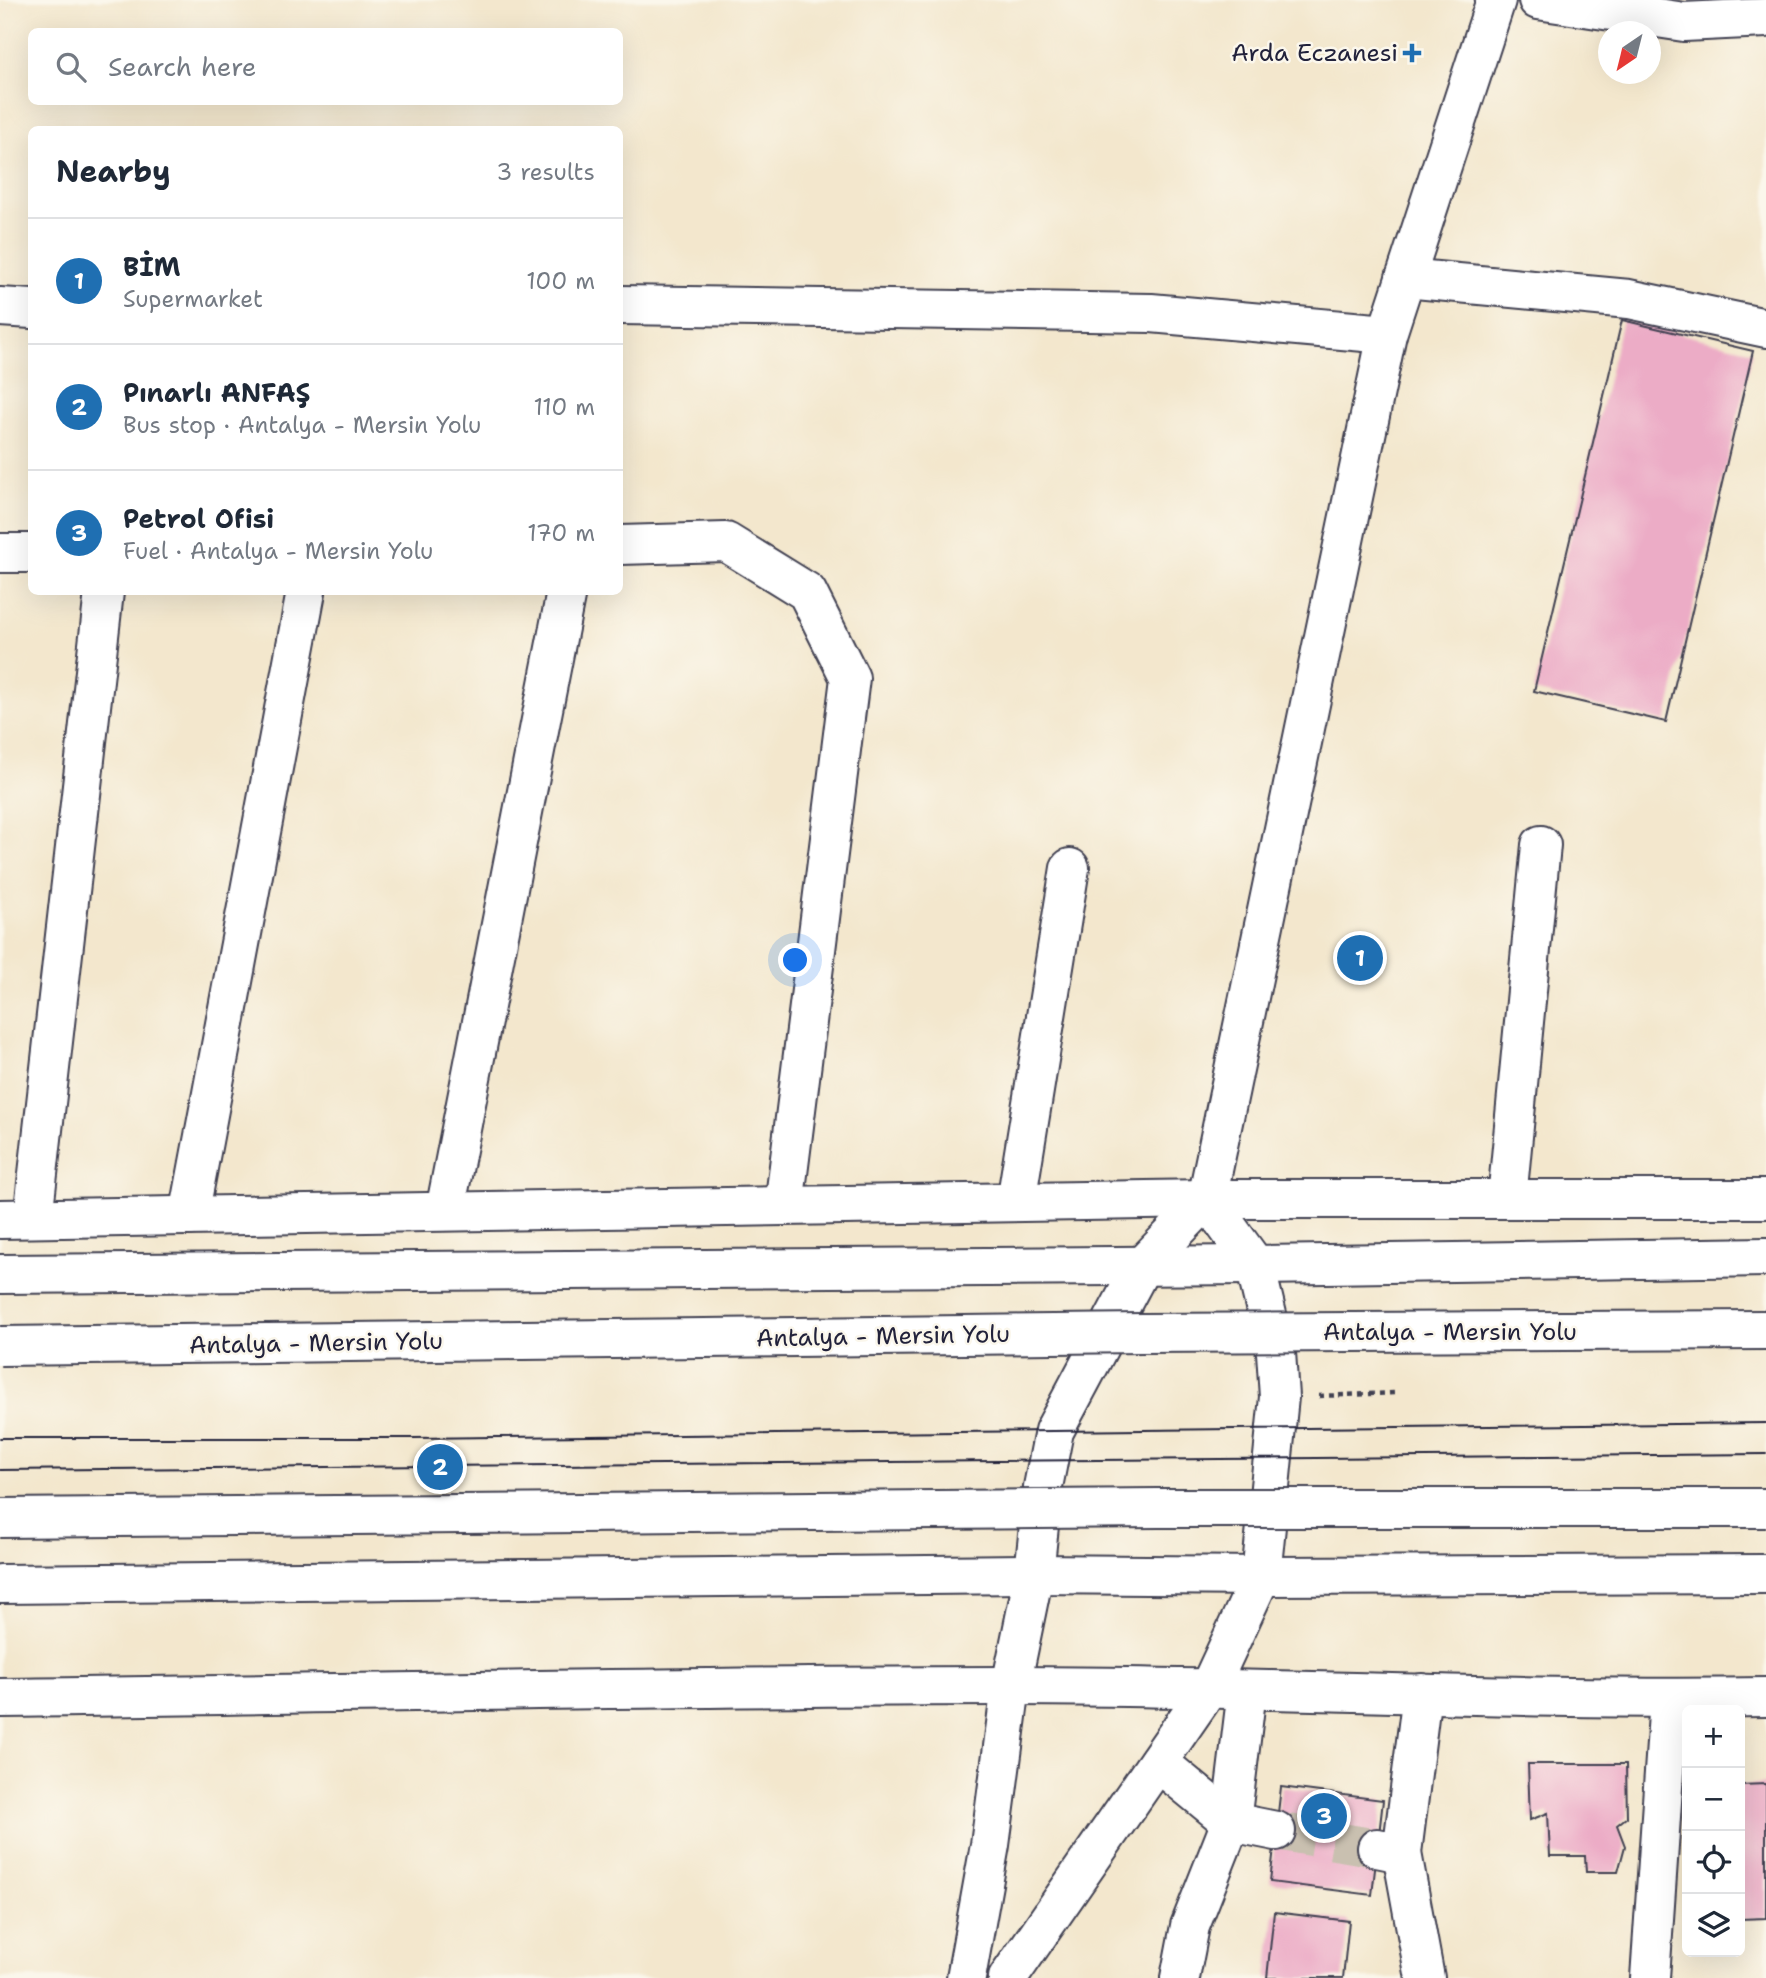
<!DOCTYPE html>
<meta charset="utf-8">
<style>
body{margin:0;font-family:"Shantell Sans",sans-serif;background:#f6f6f7;color:#1f2937}
.controls{position:absolute;right:21px;bottom:21px;display:grid;overflow:hidden;border-radius:10px;box-shadow:0 7px 28px #0002}
.controls button{width:63px;height:63px;display:grid;place-items:center;padding:0;border:0;border-bottom:2px solid #e0e1e3;background:#fff;color:#1f2937;font:35px sans-serif}
.compass{position:absolute;left:1598px;top:21px;width:63px;height:63px;border-radius:50%;background:#fff;box-shadow:0 7px 28px #0002;rotate:215deg}
.you{position:absolute;left:796px;top:961px;width:24px;height:24px;margin:-18px;border:5px solid #fff;border-radius:50%;background:#1a73e8;box-shadow:0 0 0 10px #1a73e833}
.badge{display:grid;place-items:center;width:46px;height:46px;border-radius:50%;background:#1f6fb2;color:#fff;font-size:23px;font-weight:700}
.pin{position:absolute;translate:-50% -50%;border:4px solid #fff;box-shadow:0 2px 7px #0006}
.list{margin:0;padding:0;list-style:none}
h2{display:flex;justify-content:space-between;align-items:center;height:91px;margin:0;padding:0 28px;font-size:30px}
h2 small{font-size:23px;font-weight:400;color:#747a83}
.list li{display:grid;grid-template-columns:46px 1fr auto;gap:21px;align-items:center;box-sizing:border-box;height:126px;padding:0 28px;border-top:2px solid #e0e1e3}
.list b{display:block;font-size:26px;white-space:nowrap}
.list p{margin:0;font-size:23px;white-space:nowrap;color:#747a83}
.list em{font-size:23px;font-style:normal;color:#747a83}
.icon{flex:none;width:38px;height:38px;fill:none;stroke:currentColor;stroke-width:2;stroke-linecap:round;stroke-linejoin:round}
.map{position:relative;flex:none;width:1766px;height:1978px;overflow:hidden}
.search{position:absolute;background:#fff;box-shadow:0 7px 28px #0002;left:28px;top:28px;width:595px;height:77px;display:flex;align-items:center;gap:18px;box-sizing:border-box;padding:0 24px;border-radius:10px;color:#747a83;font-size:26px}
.panel{position:absolute;background:#fff;box-shadow:0 7px 28px #0002;left:28px;top:126px;width:595px;height:469px;border-radius:10px}
.map>svg:first-child{display:block}
.building{fill:#ecacc6}
.lines{fill:none;stroke-linecap:round;stroke-linejoin:round}
.minor-tunnel{stroke:#c9c0b0;stroke-width:38;stroke-dasharray:38 19;stroke-linecap:butt}
.minor-casing{stroke:#414051;stroke-width:42}
.highway-casing{stroke:#414051;stroke-width:42}
.path{stroke:#414051;stroke-width:4.5;stroke-dasharray:5 5;stroke-linecap:butt}
.minor{stroke:#fff;stroke-width:38}
.highway{stroke:#fff;stroke-width:38}
.tram{stroke:#22223b;stroke-width:2}
.highway-bridge-casing{stroke:#414051;stroke-width:42;stroke-linecap:butt}
.highway-bridge{stroke:#fff;stroke-width:38}
.poi-dot{fill:#1f6fb2;stroke:#fbf7ec;stroke-width:2.5}
.labels{text-anchor:middle;stroke-width:5;stroke-linejoin:round;paint-order:stroke}
.poi-label{font-size:24px;fill:#22223b;stroke:#fbf7ec;text-anchor:end}
.street-label{font-size:24px;fill:#22223b;stroke:#fbf7ec}
</style>
<div class="map">
<svg width="1766" height="1978" viewBox="0 0 1766 1978">
<rect width="100%" height="100%" fill="#fbf7ec"/>
<filter id="ink" filterUnits="userSpaceOnUse"><feTurbulence type="fractalNoise" baseFrequency=".0143" numOctaves="2"/><feDisplacementMap in="SourceGraphic" scale="14" xChannelSelector="R" yChannelSelector="G"/><feConvolveMatrix kernelMatrix="1 2 1 2 8 2 1 2 1" color-interpolation-filters="sRGB"/></filter>
<filter id="wash" filterUnits="userSpaceOnUse"><feTurbulence type="fractalNoise" baseFrequency=".00686" numOctaves="4" result="noise"/><feDisplacementMap in="SourceGraphic" scale="28" xChannelSelector="R" yChannelSelector="G"/><feGaussianBlur stdDeviation="1.57" result="paint"/><feColorMatrix in="noise" values="0 0 0 0 0 0 0 0 0 0 0 0 0 0 0 0 0 1.4 0 .05"/><feComposite in="paint" operator="in"/></filter>
<g filter="url(#wash)">
<rect width="100%" height="100%" fill="#f3e7cd"/>
<g id="blocks">
<!-- building -->
<g class="building">
<path d="M1622 320 1753 351 1666 722 1534 691Z"/>
<path d="M1528 1764H1626L1627 1817 1617 1825 1625 1846 1618 1872H1586L1585 1856H1550L1548 1813 1530 1820Z"/>
<path d="M1766 1784V1918L1740 1919V1785Z"/>
<path d="M1281 1787 1383 1800 1372 1895 1270 1882Z"/>
<path d="M1274 1912 1349 1921 1343 1978H1267Z"/>
</g>
</g>
</g>
<g filter="url(#ink)">
<use href="#blocks" fill-opacity="0" stroke="#414051" stroke-width="2"/>
<g class="lines">
<!-- minor-tunnel -->
<path class="minor-tunnel" d="M1276 1831 1377 1848"/>
<defs>
<g id="minor">
<path d="M1538 0 1684 22 1766 18"/>
<path d="M1405 278 1629 299 1766 328"/>
<path d="M620 305 1151 313 1387 334"/>
<path d="M0 307 32 309"/>
<path d="M620 545 726 542 807 592 850 678 784 1206"/>
<path d="M0 553H32"/>
<path d="M1507 1199 1541 845"/>
<path d="M1016 1202 1070 868"/>
<path d="M445 1211 566 592"/>
<path d="M189 1216 306 592"/>
<path d="M33 1218 104 592"/>
<path d="M0 1219 1207 1199H1766"/>
<path d="M0 1698C337 1694 675 1686 1012 1686 1263 1686 1515 1701 1766 1697"/>
<path d="M1158 1762 1231 1822 1276 1831"/>
<path d="M1377 1848 1402 1853 1422 1693"/>
<path d="M1402 1853 1425 1978"/>
<path d="M966 1978 990 1845 1011 1686 1034 1574 1043 1487 1054 1431 1142 1266 1207 1199 1387 334 1496 0"/>
<path d="M1008 1978 1209 1688 1261 1576 1279 1397 1276 1352 1255 1265 1207 1199"/>
<path d="M1180 1978 1190 1926 1231 1822 1247 1690"/>
<path d="M1650 1978 1669 1699"/>
</g>
<g id="highway">
<path d="M0 1274 1255 1265 1766 1257"/>
<path d="M0 1584 1034 1574 1261 1576 1766 1574"/>
</g>
</defs>
<!-- minor casing -->
<use href="#minor" class="minor-casing"/>
<!-- highway casing -->
<use href="#highway" class="highway-casing"/>
<!-- path -->
<path class="path" d="M1319 1396 1395 1393"/>
<!-- minor -->
<use href="#minor" class="minor"/>
<!-- highway -->
<use href="#highway" class="highway"/>
<!-- tram -->
<g class="tram">
<path d="M0 1438H414L1766 1423"/>
<path d="M0 1470 1766 1454"/>
</g>
<defs>
<g id="highway-bridge">
<path d="M0 1346 1143 1333 1766 1330"/>
<path d="M0 1518 1158 1508H1766"/>
</g>
</defs>
<!-- highway-bridge casing -->
<use href="#highway-bridge" class="highway-bridge-casing"/>
<!-- highway-bridge -->
<use href="#highway-bridge" class="highway-bridge"/>
</g>
</g>
<!-- markers -->
<path class="poi-dot" d="M1408.5 42.5h7v7h7v7h-7v7h-7v-7h-7v-7h7z"/>
<g class="labels">
<!-- poi labels -->
<g class="poi-label">
<text x="1398" y="61">Arda Eczanesi</text>
</g>
<!-- street labels -->
<g class="street-label">
<text x="1450" y="1340">Antalya - Mersin Yolu</text>
<text transform="translate(883 1336) rotate(-1)" y="8">Antalya - Mersin Yolu</text>
<text transform="translate(316 1343) rotate(-1)" y="8">Antalya - Mersin Yolu</text>
</g>
</g>
</svg>
<div class="controls">
<button>+</button>
<button>−</button>
<button><svg class="icon" aria-label="locate" viewBox="0 0 24 24"><circle cx="12" cy="12" r="6"/><path d="M12 2v4M12 18v4M2 12h4M18 12h4"/></svg></button>
<button><svg class="icon" aria-label="layers" viewBox="0 0 24 24"><path d="M12 4l9 5-9 5-9-5zM3 14l9 5 9-5"/></svg></button>
</div>
<svg class="compass" viewBox="-18 -18 36 36"><path d="M0-13l5 13h-10z" fill="#e53935"/><path d="M0 13l5-13h-10z" fill="#747a83"/></svg>
<div class="you"></div>
<div class="pin badge" style="left:1360px;top:958px">1</div>
<div class="pin badge" style="left:440px;top:1467px">2</div>
<div class="pin badge" style="left:1324px;top:1816px">3</div>
<div class="search"><svg class="icon" aria-label="search" viewBox="0 0 24 24"><circle cx="10" cy="10" r="6"/><path d="M15 15l6 6"/></svg>Search here</div>
<section class="panel">
<h2>Nearby<small>3 results</small></h2>
<ul class="list">
<li><span class="badge">1</span><div><b>BİM</b><p>Supermarket</p></div><em>100 m</em></li>
<li><span class="badge">2</span><div><b>Pınarlı ANFAŞ</b><p>Bus stop · Antalya - Mersin Yolu</p></div><em>110 m</em></li>
<li><span class="badge">3</span><div><b>Petrol Ofisi</b><p>Fuel · Antalya - Mersin Yolu</p></div><em>170 m</em></li>
</ul>
</section>
</div>
